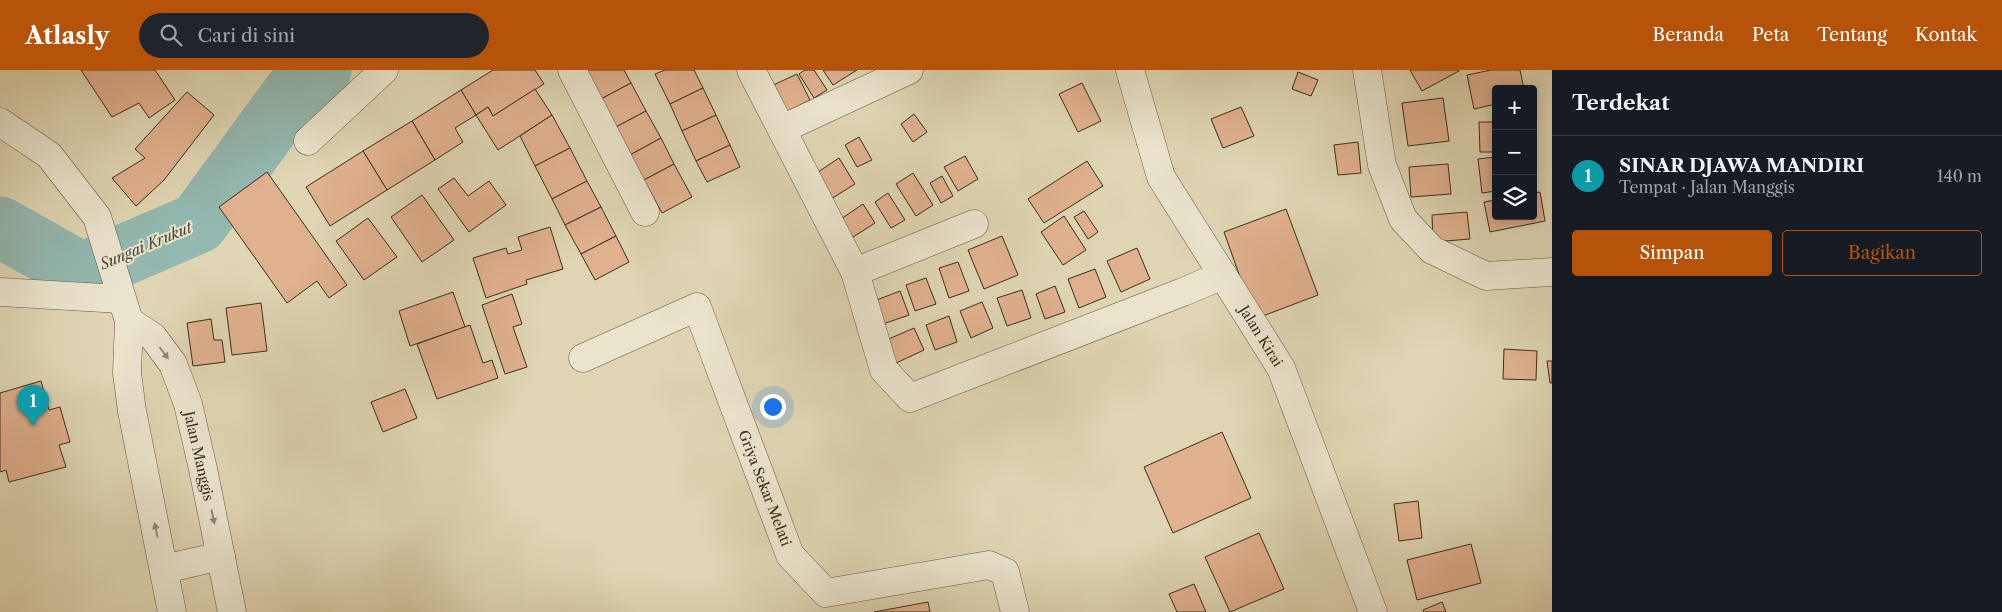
<!DOCTYPE html>
<html lang="id">
<meta charset="utf-8">
<style>
body{margin:0;font-family:"Libre Caslon Text",serif;background:#20242c;color:#f1f3f6}
.controls{position:absolute;right:15px;top:15px;display:grid;overflow:hidden;border-radius:5px;box-shadow:0 2px 12px #0003}
.controls button{width:45px;height:45px;display:grid;place-items:center;padding:0;border:0;border-bottom:1px solid #363941;background:#171b24;color:#f1f3f6;font:25px sans-serif}
.you{position:absolute;left:772px;top:336px;width:18px;height:18px;margin:-12px;border:4px solid #fff;border-radius:50%;background:#1a73e8;box-shadow:0 0 0 8px #1a73e833}
.badge{display:grid;place-items:center;width:32px;height:32px;border-radius:50%;background:#b45309;color:#fff;font-size:16px;font-weight:700}
.pin{position:absolute;translate:-50% -41px;filter:drop-shadow(0 1px 2px #0008)}
.pin::after{content:'';position:absolute;top:26px;width:18px;height:15px;background:inherit;clip-path:polygon(0 0,100% 0,50% 100%)}
.list{margin:0;padding:0;list-style:none}
h2{display:flex;justify-content:space-between;align-items:center;height:65px;margin:0;padding:0 20px;font-size:21px}
h2 small{font-size:16px;font-weight:400;color:#9ea1a6}
.list li{display:grid;grid-template-columns:32px 1fr auto;gap:15px;align-items:center;box-sizing:border-box;height:80px;padding:0 20px;border-top:1px solid #363941}
.list b{display:block;font-size:19px;white-space:nowrap}
.list p{margin:0;font-size:16px;white-space:nowrap;color:#9ea1a6}
.list em{font-size:16px;font-style:normal;color:#9ea1a6}
.actions{display:flex;gap:10px;padding:15px 20px}
.actions a{flex:1;padding:11px 0;border:1px solid #b45309;border-radius:5px;text-align:center;font-size:18px;color:#b45309}
.actions .main{background:#b45309;color:#fff}
.icon{flex:none;width:28px;height:28px;fill:none;stroke:currentColor;stroke-width:2;stroke-linecap:round;stroke-linejoin:round}
.map{position:relative;flex:none;width:1552px;height:542px;overflow:hidden}
header{display:flex;align-items:center;gap:30px;box-sizing:border-box;height:70px;padding:0 25px;background:#b45309;color:#fff}
header strong{font-size:24px}
nav{display:flex;gap:28px;margin-inline-start:auto;font-size:18px}
.search{width:350px;height:45px;background:#20242c;display:flex;align-items:center;gap:12px;box-sizing:border-box;padding:0 18px;border-radius:28px;color:#9ea1a6;font-size:19px}
main{display:flex}
aside{flex:1;background:#171b24}
.map>svg:first-child{display:block}
.lines{fill:none;stroke-linecap:round;stroke-linejoin:round}
.river{stroke:#93b8b0;stroke-width:61}
.building{fill:#e0b18f;stroke:#3c2e1d}
.minor-casing{stroke:#655842;stroke-width:29}
.minor{stroke:#eae4cd;stroke-width:28}
.oneway{fill:#938975}
.labels{text-anchor:middle;stroke-width:4;stroke-linejoin:round;paint-order:stroke}
.street-label{font-size:14px;fill:#3c2e1d;stroke:#eae4cd}
.water-label{font-size:15px;font-style:italic;fill:#4d4a3a;stroke:#eae4cd}
</style>
<header>
<strong>Atlasly</strong>
<div class="search"><svg class="icon" aria-label="search" viewBox="0 0 24 24"><circle cx="10" cy="10" r="6"/><path d="M15 15l6 6"/></svg>Cari di sini</div>
<nav><a>Beranda</a><a>Peta</a><a>Tentang</a><a>Kontak</a></nav>
</header>
<main>
<div class="map">
<svg width="1552" height="542" viewBox="0 0 1552 542">
<rect width="100%" height="100%" fill="#dfd5b2"/>
<filter id="stains"><feTurbulence type="fractalNoise" baseFrequency=".004" numOctaves="4"/><feColorMatrix values="0 0 0 0 .2 0 0 0 0 .09 0 0 0 0 .02 0 0 0 .5 -.17"/></filter>
<radialGradient id="worn" r=".72"><stop offset=".6" stop-color="#630" stop-opacity="0"/><stop offset="1" stop-color="#630" stop-opacity=".3"/></radialGradient>
<g class="lines">
<!-- river -->
<path class="river" d="M0 157 82 203 198 153 294 22 321 0"/>
</g>
<!-- building -->
<g class="building">
<path d="M81 0H155L175 30 149 48 139 33 112 47Z"/>
<path d="M493 0H535L544 14 493 46 488 37 476 45 461 20Z"/>
<path d="M585 0H624L631 13 601 29Z"/>
<path d="M665 0H694L703 18 670 34 655 4Z"/>
<path d="M805 0H814L827 20 814 28 799 4Z"/>
<path d="M823 0H857L833 15Z"/>
<path d="M1410 0H1459V1L1422 21Z"/>
<path d="M1491 0H1520L1524 19H1496V34L1474 39 1467 5Z"/>
<path d="M1298 2 1318 10 1311 26 1292 19Z"/>
<path d="M797 4 810 30 782 44 769 17Z"/>
<path d="M631 13 646 41 616 57 601 29Z"/>
<path d="M1082 13 1101 51 1078 62 1059 24Z"/>
<path d="M703 18 716 45 682 61 670 34Z"/>
<path d="M535 19 552 45 498 80 476 45 488 37 493 46Z"/>
<path d="M461 20 476 45 455 58 463 72 435 90 412 51Z"/>
<path d="M187 22 214 45 164 110 136 136 112 108 145 88 135 79Z"/>
<path d="M1443 28 1449 71 1408 76 1402 33Z"/>
<path d="M1241 37 1254 66 1223 78 1211 49Z"/>
<path d="M646 41 661 68 630 85 616 57Z"/>
<path d="M914 44 927 62 913 72 901 54Z"/>
<path d="M552 45 570 78 535 96 520 66Z"/>
<path d="M716 45 730 75 696 91 682 61Z"/>
<path d="M412 51 435 90 387 120 363 81Z"/>
<path d="M1479 52H1496V82H1480Z"/>
<path d="M859 67 872 90 857 97 845 75Z"/>
<path d="M661 68 674 94 644 110 630 85Z"/>
<path d="M1358 72 1361 103 1338 105 1334 75Z"/>
<path d="M730 75 740 97 707 112 696 91Z"/>
<path d="M570 78 587 111 552 129 535 96Z"/>
<path d="M363 81 387 120 330 156 306 117Z"/>
<path d="M965 86 978 109 958 121 944 97Z"/>
<path d="M1496 87V121L1482 123 1478 89Z"/>
<path d="M839 88 855 114 831 129 815 104Z"/>
<path d="M1087 91 1103 116 1044 153 1028 129Z"/>
<path d="M674 94 692 127 662 143 644 110Z"/>
<path d="M1448 94 1451 124 1411 127 1409 97Z"/>
<path d="M267 102 347 215 329 228 317 211 287 233 219 137Z"/>
<path d="M913 103 933 135 916 146 896 114Z"/>
<path d="M942 106 953 126 941 133 930 113Z"/>
<path d="M454 108 468 126 489 111 506 135 469 162 438 119Z"/>
<path d="M587 111 601 137 565 155 552 129Z"/>
<path d="M1540 122 1545 151 1490 162 1484 132 1496 130V146H1533V123Z"/>
<path d="M888 123 905 150 891 158 875 132Z"/>
<path d="M422 125 454 170 422 192 391 147Z"/>
<path d="M863 134 875 153 850 169 838 151Z"/>
<path d="M601 137 616 166 581 184 565 155Z"/>
<path d="M1286 139 1318 225 1255 249 1224 162Z"/>
<path d="M1084 141 1098 162 1088 169 1074 147Z"/>
<path d="M1467 142 1470 169 1433 172 1432 145Z"/>
<path d="M1064 146 1086 180 1063 195 1041 162Z"/>
<path d="M368 148 397 187 364 210 336 171Z"/>
<path d="M550 157 563 199 526 210 527 214 486 228 473 188 506 178 508 184 522 180 518 167Z"/>
<path d="M616 166 629 192 595 210 581 184Z"/>
<path d="M1002 166 1018 205 984 219 968 180Z"/>
<path d="M1137 178 1150 209 1121 222 1107 191Z"/>
<path d="M958 192 969 221 949 228 939 198Z"/>
<path d="M1095 199 1106 227 1079 238 1068 209Z"/>
<path d="M926 208 936 234 915 241 906 215Z"/>
<path d="M1055 216 1065 242 1045 249 1036 224Z"/>
<path d="M1022 220 1031 248 1007 256 997 228Z"/>
<path d="M900 221 909 245 883 254 874 231Z"/>
<path d="M453 222 465 257 410 276 399 241Z"/>
<path d="M512 224 522 254 513 257 527 297 505 304 482 235Z"/>
<path d="M982 232 993 258 971 268 960 241Z"/>
<path d="M261 233 267 281 232 285 226 238Z"/>
<path d="M949 246 957 272 935 280 926 255Z"/>
<path d="M211 249 214 270H222L225 292 193 296 187 253Z"/>
<path d="M470 255 483 293 492 290 498 308 437 329 417 274Z"/>
<path d="M914 258 924 280 894 294 884 271Z"/>
<path d="M1504 279 1537 281 1536 310 1503 309Z"/>
<path d="M1547 291H1552V313H1550Z"/>
<path d="M41 311 49 340 60 337 70 372 59 375 66 397 9 412 6 400 0 402V323Z"/>
<path d="M405 319 417 348 383 362 371 332Z"/>
<path d="M1222 362 1251 428 1173 463 1144 397Z"/>
<path d="M1418 431 1422 468 1399 471 1394 434Z"/>
<path d="M1259 463 1284 519 1230 542 1205 487Z"/>
<path d="M1471 474 1481 513 1417 530 1407 490Z"/>
<path d="M1194 514 1206 542H1177L1169 524Z"/>
<path d="M928 532 930 542H874Z"/>
<path d="M1442 532 1446 542H1424L1423 540Z"/>
</g>
<g class="lines">
<defs>
<g id="minor">
<path d="M572 0 645 142"/>
<path d="M751 0 855 202 884 300 910 328 1183 222 1223 205"/>
<path d="M1130 0 1161 107 1281 298 1373 542"/>
<path d="M1367 0 1382 95 1403 149 1432 180 1486 206 1552 202"/>
<path d="M0 52 49 85 97 147 129 251 127 303 132 341 172 542"/>
<path d="M782 59 909 0"/>
<path d="M308 71 384 0"/>
<path d="M855 202 974 154"/>
<path d="M0 222 121 229"/>
<path d="M129 251 153 267 173 294 188 334 203 399 232 542"/>
<path d="M583 288 697 237 790 485 826 523 989 495 1005 502 1015 542"/>
<path d="M164 499 221 486"/>
</g>
</defs>
<!-- minor casing -->
<use href="#minor" class="minor-casing"/>
<!-- minor -->
<use href="#minor" class="minor"/>
</g>
<!-- one-way arrows -->
<defs><path id="oneway-solid" d="M-6-.8H1V-3.2L6.5 0L1 3.2V.8H-6Z" transform="scale(1.25)"/></defs>
<g class="oneway">
<use href="#oneway-solid" transform="translate(164 283) rotate(53)"/>
<use href="#oneway-solid" transform="translate(213 447) rotate(78)"/>
<use href="#oneway-solid" transform="translate(156 460) rotate(-101)"/>
</g>
<g class="labels">
<!-- street labels -->
<g class="street-label">
<text transform="translate(1261 266) rotate(58)" y="5">Jalan Kirai</text>
<text transform="translate(199 386) rotate(77)" y="5">Jalan Manggis</text>
<text transform="translate(765 418) rotate(69)" y="5">Griya Sekar Melati</text>
</g>
<!-- water labels -->
<g class="water-label">
<text transform="translate(146 176) rotate(-23)" y="5">Sungai Krukut</text>
</g>
</g>
<rect width="100%" height="100%" filter="url(#stains)"/>
<rect width="100%" height="100%" fill="url(#worn)"/>
</svg>
<div class="controls">
<button>+</button>
<button>−</button>
<button><svg class="icon" aria-label="layers" viewBox="0 0 24 24"><path d="M12 4l9 5-9 5-9-5zM3 14l9 5 9-5"/></svg></button>
</div>
<div class="you"></div>
<div class="pin badge" style="left:33px;top:356px;background:#0f9aa8">1</div>
</div>
<aside>
<h2>Terdekat<small></small></h2>
<ul class="list">
<li><span class="badge" style="background:#0f9aa8">1</span><div><b>SINAR DJAWA MANDIRI</b><p>Tempat · Jalan Manggis</p></div><em>140 m</em></li>
</ul>
<div class="actions"><a class="main">Simpan</a><a>Bagikan</a></div>
</aside>
</main>
